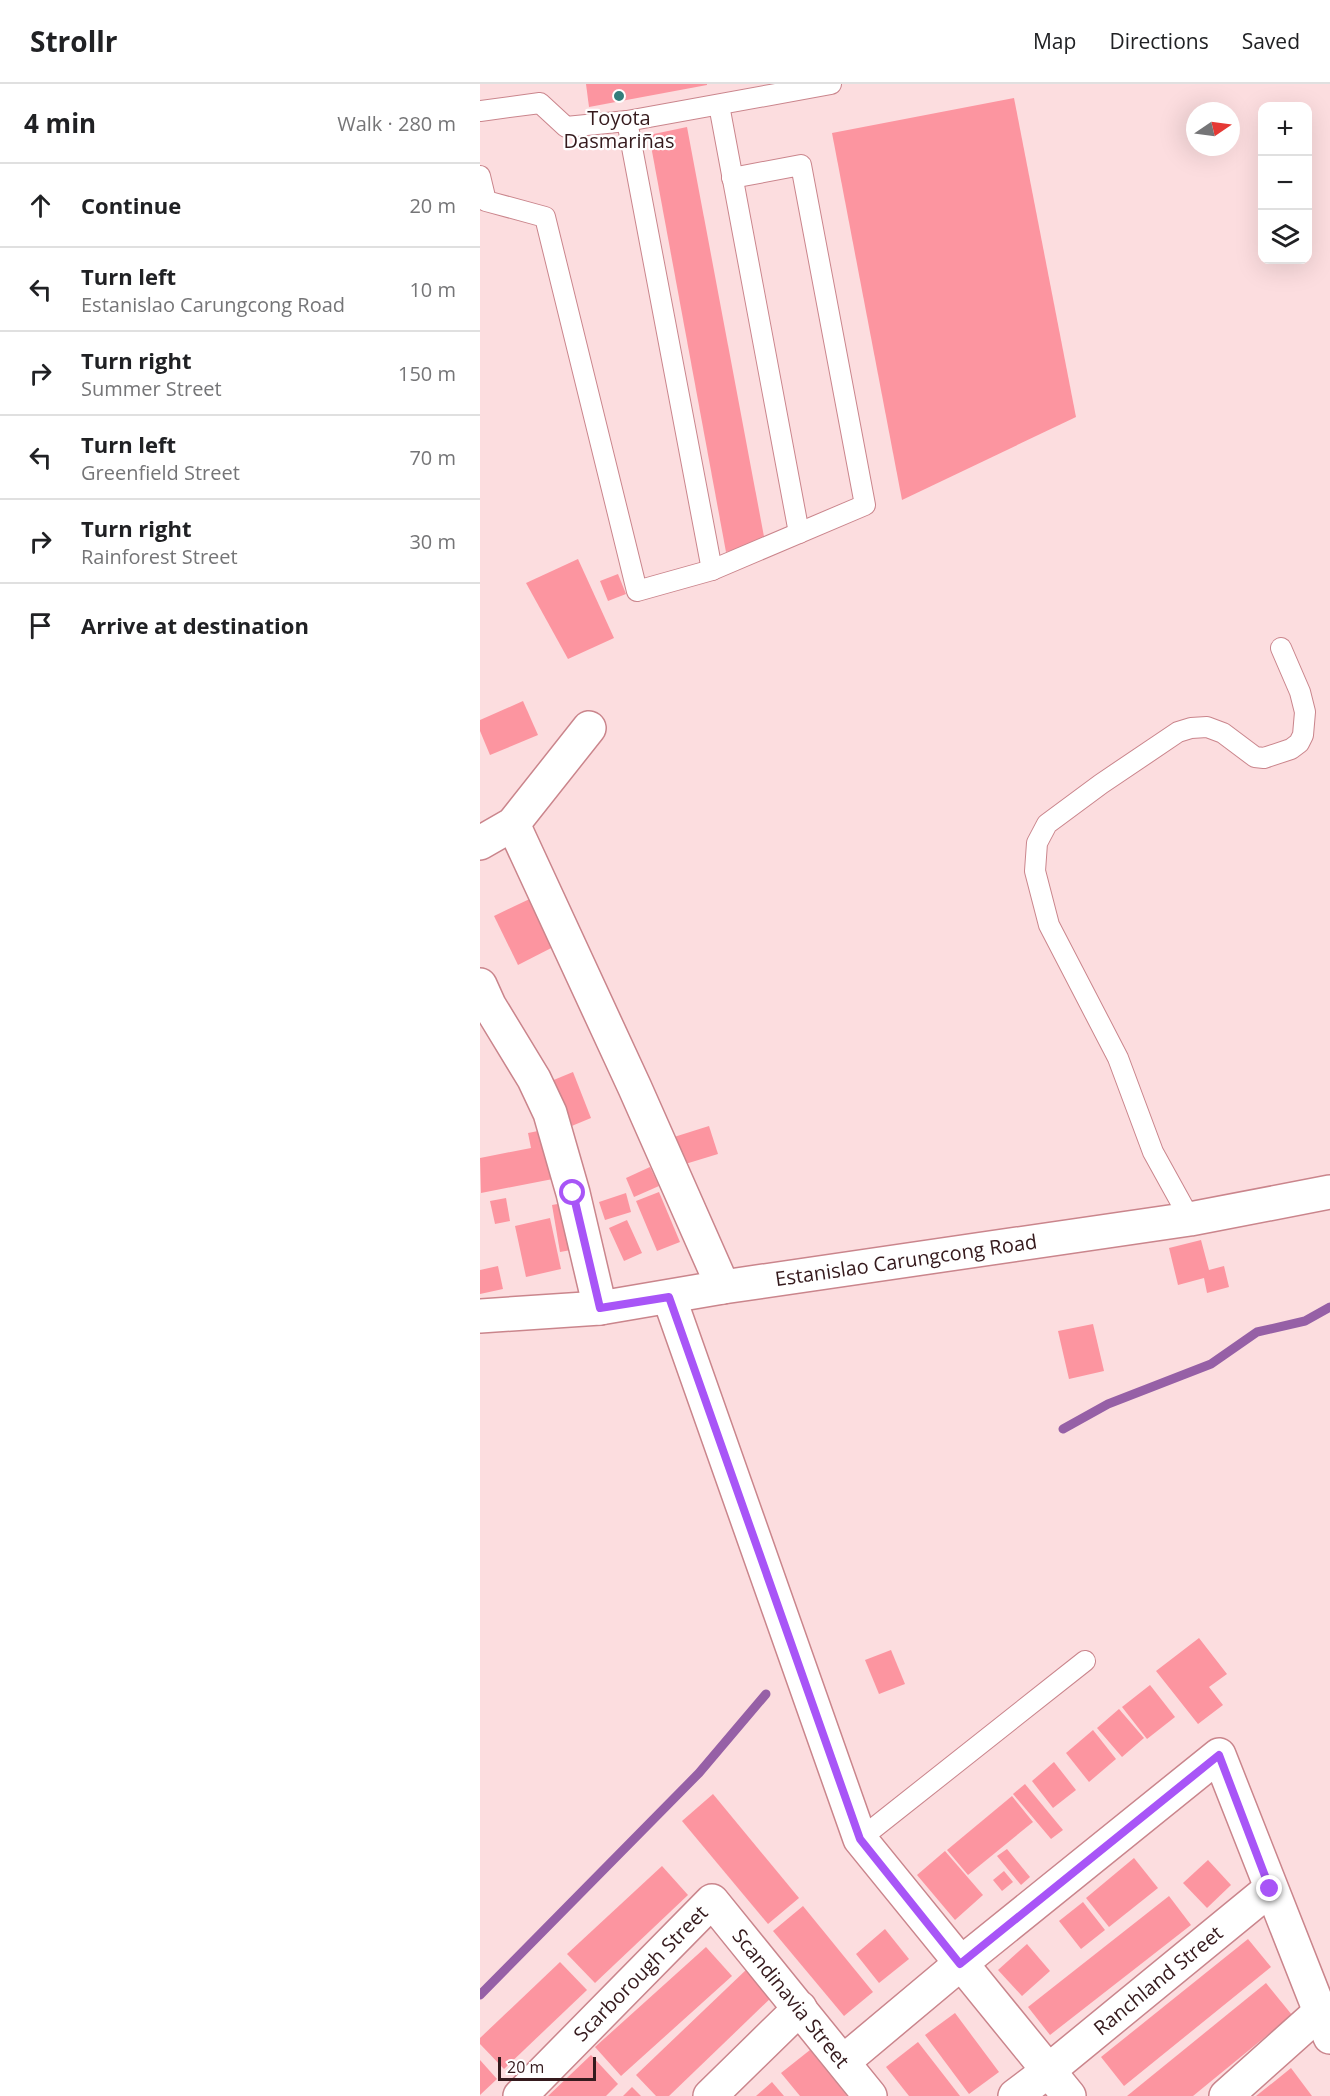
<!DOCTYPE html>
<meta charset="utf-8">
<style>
body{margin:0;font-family:"Open Sans",sans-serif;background:#f6f6f6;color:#202124}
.controls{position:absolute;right:18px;top:18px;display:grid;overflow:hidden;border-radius:12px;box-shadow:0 6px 24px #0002}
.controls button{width:54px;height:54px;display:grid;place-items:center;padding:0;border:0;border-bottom:2px solid #e0e0e0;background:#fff;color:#202124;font:30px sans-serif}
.compass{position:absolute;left:706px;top:18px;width:54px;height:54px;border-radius:50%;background:#fff;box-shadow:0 6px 24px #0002;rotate:77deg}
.scale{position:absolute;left:18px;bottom:15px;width:98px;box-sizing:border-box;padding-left:6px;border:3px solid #351a1d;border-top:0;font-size:16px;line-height:21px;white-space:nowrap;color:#351a1d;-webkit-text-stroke:4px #fff;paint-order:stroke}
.stop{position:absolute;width:18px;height:18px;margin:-14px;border:4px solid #a855f7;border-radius:50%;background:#fff}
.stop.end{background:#a855f7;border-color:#fff;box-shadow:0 2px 6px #0008}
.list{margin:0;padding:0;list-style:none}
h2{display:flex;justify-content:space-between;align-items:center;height:78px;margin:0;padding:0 24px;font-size:26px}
h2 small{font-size:20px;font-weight:400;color:#757577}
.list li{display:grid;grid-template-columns:39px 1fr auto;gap:18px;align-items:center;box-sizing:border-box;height:84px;padding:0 24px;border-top:2px solid #e0e0e0}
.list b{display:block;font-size:22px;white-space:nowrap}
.list p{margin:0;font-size:20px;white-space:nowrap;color:#757577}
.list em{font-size:20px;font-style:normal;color:#757577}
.icon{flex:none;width:33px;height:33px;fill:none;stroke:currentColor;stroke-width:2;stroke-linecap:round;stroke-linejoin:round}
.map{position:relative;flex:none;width:850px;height:2012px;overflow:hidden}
header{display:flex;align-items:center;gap:36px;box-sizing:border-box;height:84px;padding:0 30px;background:#fff;border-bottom:2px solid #e0e0e0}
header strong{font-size:28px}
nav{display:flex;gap:33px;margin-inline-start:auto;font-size:21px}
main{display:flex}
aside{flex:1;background:#fff}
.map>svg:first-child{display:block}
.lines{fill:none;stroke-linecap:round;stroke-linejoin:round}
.stream{stroke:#9660a6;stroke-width:9}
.building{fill:#fc95a0}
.service-casing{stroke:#ca858c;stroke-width:22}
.minor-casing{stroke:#ca858c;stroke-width:36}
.tertiary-casing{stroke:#ca858c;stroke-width:36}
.service{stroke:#fff;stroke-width:20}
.minor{stroke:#fff;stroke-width:33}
.tertiary{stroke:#fff;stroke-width:33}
.route{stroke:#a855f7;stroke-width:8}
.poi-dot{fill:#347d7b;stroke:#fff;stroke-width:2}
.labels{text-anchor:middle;stroke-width:4.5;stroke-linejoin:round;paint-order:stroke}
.poi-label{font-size:20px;fill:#351a1d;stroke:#fff}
.street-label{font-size:20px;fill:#351a1d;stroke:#fff}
</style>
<header>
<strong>Strollr</strong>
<nav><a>Map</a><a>Directions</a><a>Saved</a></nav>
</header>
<main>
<aside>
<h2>4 min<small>Walk · 280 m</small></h2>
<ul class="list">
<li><svg class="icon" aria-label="ahead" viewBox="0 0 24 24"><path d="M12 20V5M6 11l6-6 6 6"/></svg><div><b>Continue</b></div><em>20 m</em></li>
<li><svg class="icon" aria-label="left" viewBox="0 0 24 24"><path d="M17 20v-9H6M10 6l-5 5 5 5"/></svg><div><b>Turn left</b><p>Estanislao Carungcong Road</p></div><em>10 m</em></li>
<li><svg class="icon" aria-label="right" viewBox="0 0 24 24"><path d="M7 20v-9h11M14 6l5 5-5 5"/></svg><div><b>Turn right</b><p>Summer Street</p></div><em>150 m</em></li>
<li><svg class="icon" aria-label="left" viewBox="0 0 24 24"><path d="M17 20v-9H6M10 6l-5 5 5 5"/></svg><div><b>Turn left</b><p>Greenfield Street</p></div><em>70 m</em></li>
<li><svg class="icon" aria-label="right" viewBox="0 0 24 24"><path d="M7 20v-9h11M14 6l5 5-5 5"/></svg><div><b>Turn right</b><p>Rainforest Street</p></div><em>30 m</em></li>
<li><svg class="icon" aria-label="arrive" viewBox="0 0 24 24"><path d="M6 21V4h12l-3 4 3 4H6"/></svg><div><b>Arrive at destination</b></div></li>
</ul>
</aside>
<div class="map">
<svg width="850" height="2012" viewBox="0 0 850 2012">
<rect width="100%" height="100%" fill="#fcdddf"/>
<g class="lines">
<!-- stream -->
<g class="stream">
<path d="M583 1345 628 1320 731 1280 777 1248 825 1237 850 1223"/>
<path d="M0 1911 219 1689 286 1610"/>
</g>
</g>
<!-- building -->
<g class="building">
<path d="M106 0H227V1L109 23Z"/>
<path d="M534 14 596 333 422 416 352 49Z"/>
<path d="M207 43 285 458 246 468 169 51Z"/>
<path d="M98 475 134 554 88 575 46 499Z"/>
<path d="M138 490 146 510 128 517 120 497Z"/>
<path d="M43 617 58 651 10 671 0 647V636Z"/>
<path d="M58 811 81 859 38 881 14 832Z"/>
<path d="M93 988 111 1034 82 1046 64 1000Z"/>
<path d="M229 1042 238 1070 202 1081 194 1053Z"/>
<path d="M68 1045 78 1094 1 1109 0 1074 51 1064 48 1049Z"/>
<path d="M170 1083 179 1102 154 1113 146 1094Z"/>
<path d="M179 1108 200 1158 177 1167 156 1117Z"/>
<path d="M146 1109 151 1128 125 1136 119 1118Z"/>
<path d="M26 1114 30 1137 15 1140 10 1117Z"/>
<path d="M94 1117 102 1164 80 1168 72 1121Z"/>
<path d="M70 1134 81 1185 46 1193 35 1142Z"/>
<path d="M147 1136 162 1169 144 1177 129 1144Z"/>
<path d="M721 1156 729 1186 744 1182 749 1203 727 1209 724 1194 698 1201 689 1164Z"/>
<path d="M18 1182 23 1205 0 1210V1186Z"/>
<path d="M613 1240 624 1287 589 1295 578 1247Z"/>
<path d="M719 1554 747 1590 729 1603 743 1621 718 1640 676 1587Z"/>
<path d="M411 1566 425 1600 399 1610 385 1576Z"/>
<path d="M670 1601 695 1633 667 1655 642 1623Z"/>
<path d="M639 1625 664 1654 642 1673 617 1644Z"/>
<path d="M613 1646 636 1675 609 1698 586 1669Z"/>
<path d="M574 1678 596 1706 573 1724 552 1697Z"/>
<path d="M545 1700 583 1746 571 1755 533 1710Z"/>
<path d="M233 1710 319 1814 288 1840 202 1737Z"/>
<path d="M532 1712 553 1738 488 1791 467 1766Z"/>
<path d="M527 1765 550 1793 541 1801 517 1772Z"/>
<path d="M465 1767 503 1811 475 1836 437 1791Z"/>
<path d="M654 1774 678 1804 629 1843 606 1814Z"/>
<path d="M728 1776 751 1801 727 1824 703 1799Z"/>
<path d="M182 1782 208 1811 115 1899 87 1870Z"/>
<path d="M524 1787 533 1798 522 1807 513 1796Z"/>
<path d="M689 1812 711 1841 570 1951 548 1923Z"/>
<path d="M603 1818 625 1846 601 1865 579 1837Z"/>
<path d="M323 1822 393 1908 364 1932 293 1847Z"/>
<path d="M405 1845 429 1875 399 1899 376 1870Z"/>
<path d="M768 1855 791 1883 644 2002 621 1973Z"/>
<path d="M547 1860 570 1887 542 1912 518 1886Z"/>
<path d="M226 1863 252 1892 141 1992 115 1963Z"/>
<path d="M80 1878 107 1906 24 1985 0 1960V1954Z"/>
<path d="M268 1884 294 1911 189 2012H176L156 1991Z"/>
<path d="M786 1899 812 1931 713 2012H647Z"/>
<path d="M475 1929 519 1988 489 2010 445 1951Z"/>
<path d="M438 1958 480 2012H429L406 1983Z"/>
<path d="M330 1966 367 2012H320L301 1989Z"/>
<path d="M111 1971 138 2000 126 2012H68Z"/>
<path d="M0 1976 17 1995 0 2011Z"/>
<path d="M811 1984 832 2012H776L795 1997Z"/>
<path d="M292 1998 304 2012H276Z"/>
<path d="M152 2003 161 2012H143Z"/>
</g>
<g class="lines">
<defs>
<g id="service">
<path d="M239 21 319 449"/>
<path d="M0 27 60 19 86 43 147 37 351 0"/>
<path d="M147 37 232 486"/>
<path d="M0 92 6 117 65 133 157 507 232 486 385 421 321 81 252 94"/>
<path d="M710 1135 673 1068 638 974 569 841 555 787 557 759 567 740 621 700 698 648 711 644 727 643 743 649 775 673 784 674 811 665 819 659 823 651 825 628 820 608 801 564"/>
<path d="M380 1755 605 1577"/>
</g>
<g id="minor">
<path d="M33 740 155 1004 243 1203"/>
<path d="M0 759 33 740 109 644"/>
<path d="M0 901 9 921 54 995 70 1029 93 1109 120 1224"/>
<path d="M189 1213 380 1755 589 2012"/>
<path d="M363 1978 480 1880 739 1671 850 1953"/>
<path id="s1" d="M40 2012 232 1817 390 2012"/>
<path d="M230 2012 320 1924"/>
<path id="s2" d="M535 2012 568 1987 790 1805"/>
<path d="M746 2012 840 1928"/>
</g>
<g id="tertiary">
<path id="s3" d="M0 1232 120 1224 243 1203 710 1135 850 1108"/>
</g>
</defs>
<!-- service casing -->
<use href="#service" class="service-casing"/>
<!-- minor casing -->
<use href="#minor" class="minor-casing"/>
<!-- tertiary casing -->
<use href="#tertiary" class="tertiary-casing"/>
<!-- service -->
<use href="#service" class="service"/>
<!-- minor -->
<use href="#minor" class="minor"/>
<!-- tertiary -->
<use href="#tertiary" class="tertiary"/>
</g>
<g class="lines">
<!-- route -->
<path class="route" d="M93 1109 120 1224 189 1213 380 1755 480 1880 739 1671 790 1805"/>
</g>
<!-- markers -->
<circle class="poi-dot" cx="139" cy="12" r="6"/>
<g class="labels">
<!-- poi labels -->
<g class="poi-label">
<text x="139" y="41">Toyota<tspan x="139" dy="23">Dasmariñas</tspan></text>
</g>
<!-- street labels -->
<g class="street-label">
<text dy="7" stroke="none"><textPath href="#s3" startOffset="430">Estanislao Carungcong Road</textPath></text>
<text dy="7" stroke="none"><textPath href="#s1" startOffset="172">Scarborough Street</textPath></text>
<text dy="7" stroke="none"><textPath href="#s2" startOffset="184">Ranchland Street</textPath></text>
<text dy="7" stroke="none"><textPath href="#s1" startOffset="399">Scandinavia Street</textPath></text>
</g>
</g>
</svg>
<div class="controls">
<button>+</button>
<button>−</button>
<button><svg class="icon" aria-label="layers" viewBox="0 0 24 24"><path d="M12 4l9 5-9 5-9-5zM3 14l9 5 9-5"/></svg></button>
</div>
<svg class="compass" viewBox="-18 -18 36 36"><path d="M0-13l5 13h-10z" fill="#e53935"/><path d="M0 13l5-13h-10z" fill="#757577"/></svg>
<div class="scale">20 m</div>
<div class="stop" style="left:93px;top:1109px"></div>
<div class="stop end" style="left:790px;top:1805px"></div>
</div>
</main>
